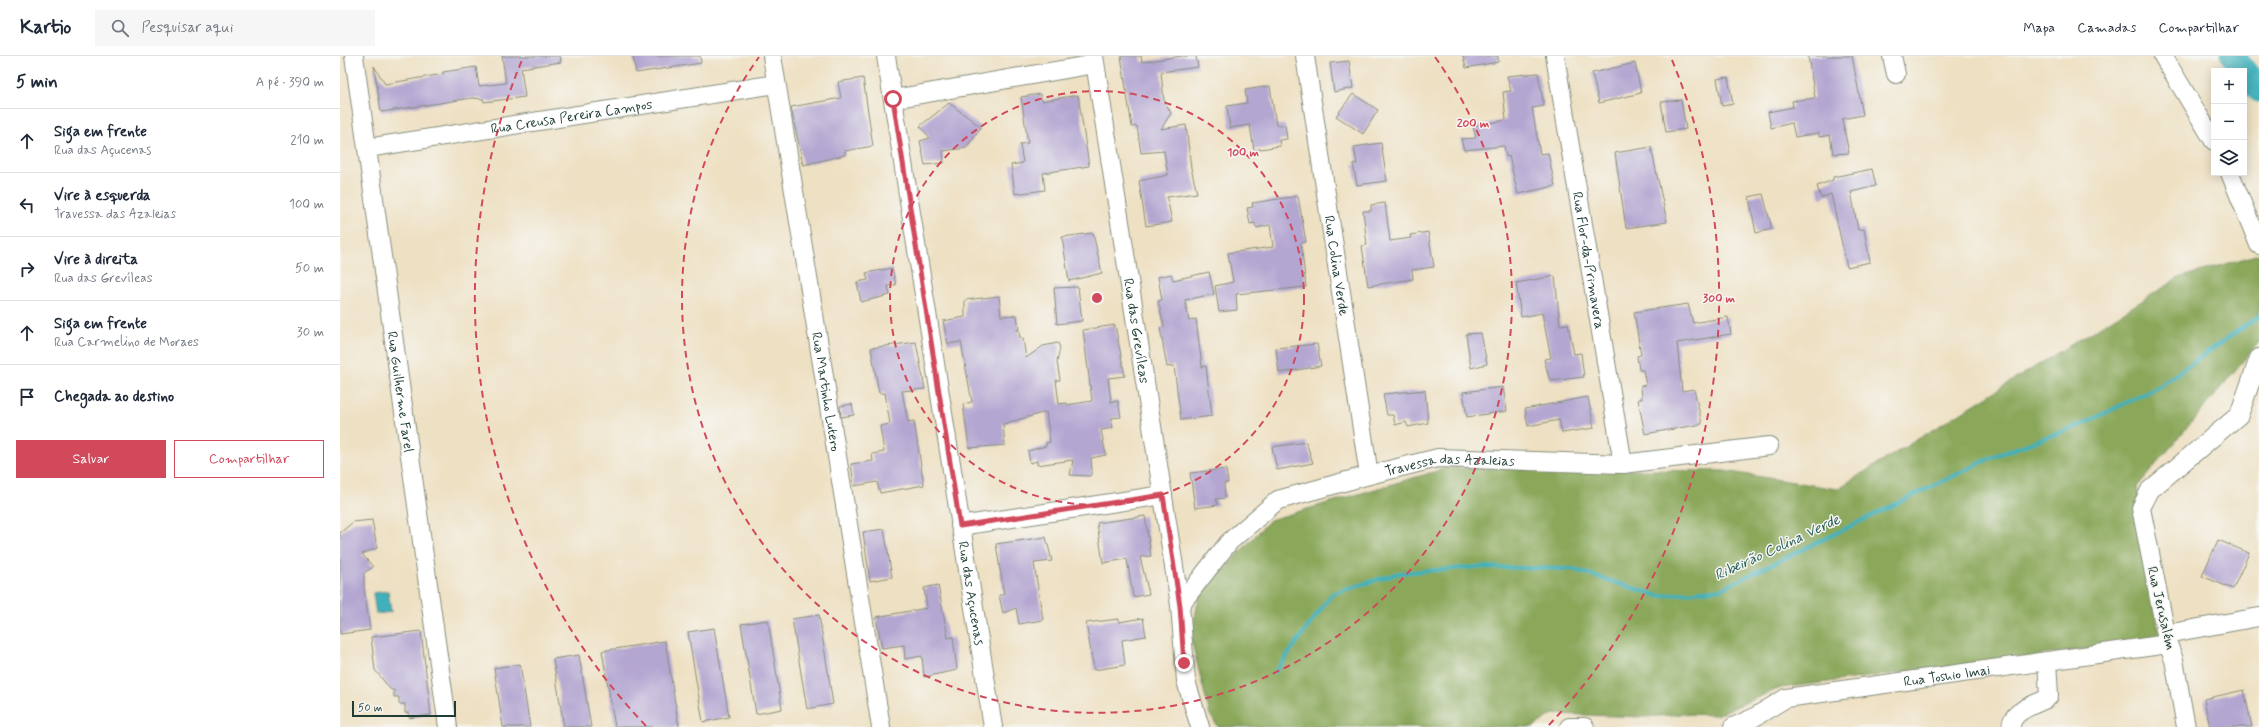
<!DOCTYPE html>
<html lang="pt">
<meta charset="utf-8">
<style>
body{margin:0;font-family:Mynerve,sans-serif;background:#f6f6f7;color:#1f2937}
.controls{position:absolute;right:12px;top:12px;display:grid;overflow:hidden;border-radius:0px;box-shadow:0 2px 10px #0003}
.controls button{width:36px;height:36px;display:grid;place-items:center;padding:0;border:0;border-bottom:1px solid #e0e1e3;background:#fff;color:#1f2937;font:20px sans-serif}
.scale{position:absolute;left:12px;bottom:10px;width:104px;box-sizing:border-box;padding-left:4px;border:2px solid #1f3d34;border-top:0;font-size:11px;line-height:14px;white-space:nowrap;color:#1f3d34;-webkit-text-stroke:3px #f6f6f2;paint-order:stroke}
.stop{position:absolute;width:12px;height:12px;margin:-9px;border:3px solid #d1495b;border-radius:50%;background:#fff}
.stop.end{background:#d1495b;border-color:#fff;box-shadow:0 1px 4px #0008}
.list{margin:0;padding:0;list-style:none}
h2{display:flex;justify-content:space-between;align-items:center;height:52px;margin:0;padding:0 16px;font-size:17px}
h2 small{font-size:13px;font-weight:400;color:#747a83}
.list li{display:grid;grid-template-columns:26px 1fr auto;gap:12px;align-items:center;box-sizing:border-box;height:64px;padding:0 16px;border-top:1px solid #e0e1e3}
.list b{display:block;font-size:15px;white-space:nowrap}
.list p{margin:0;font-size:13px;white-space:nowrap;color:#747a83}
.list em{font-size:13px;font-style:normal;color:#747a83}
.actions{display:flex;gap:8px;padding:12px 16px}
.actions a{flex:1;padding:9px 0;border:1px solid #d1495b;border-radius:0px;text-align:center;font-size:14px;color:#d1495b}
.actions .main{background:#d1495b;color:#fff}
.icon{flex:none;width:22px;height:22px;fill:none;stroke:currentColor;stroke-width:2;stroke-linecap:round;stroke-linejoin:round}
.map{position:relative;flex:none;width:1919px;height:671px;overflow:hidden}
header{display:flex;align-items:center;gap:24px;box-sizing:border-box;height:56px;padding:0 20px;background:#fff;border-bottom:1px solid #e0e1e3}
header strong{font-size:19px}
nav{display:flex;gap:22px;margin-inline-start:auto;font-size:14px}
.search{width:280px;height:36px;background:#f6f6f7;display:flex;align-items:center;gap:10px;box-sizing:border-box;padding:0 14px;border-radius:0px;color:#747a83;font-size:15px}
main{display:flex}
aside{flex:1;background:#fff}
.map>svg:first-child{display:block}
.forest{fill:#8aa75a;stroke:#547247}
.water{fill:#41b1bb;stroke:#307778}
.lines{fill:none;stroke-linecap:round;stroke-linejoin:round}
.stream{stroke:#41b1bb;stroke-width:4}
.river{stroke:#41b1bb;stroke-width:25}
.building{fill:#b3a6d1}
.minor-casing{stroke:#868e7b;stroke-width:20}
.minor{stroke:#fff;stroke-width:18}
.route{stroke:#d1495b;stroke-width:5}
.ring{fill:none;stroke:#d1495b;stroke-width:2;stroke-dasharray:7 5}
.labels{text-anchor:middle;stroke-width:3;stroke-linejoin:round;paint-order:stroke}
.street-label{font-size:14px;fill:#1f3d34;stroke:#f6f6f2}
.water-label{font-size:15px;font-style:italic;fill:#29605c;stroke:#f6f6f2}
.centre{fill:#d1495b;stroke:#f6f6f2;stroke-width:2}
.ring-label{font-size:12px;text-anchor:middle;font-weight:bold;fill:#d1495b;stroke:#f6f6f2;stroke-width:3;stroke-linejoin:round;paint-order:stroke}
</style>
<header>
<strong>Kartio</strong>
<div class="search"><svg class="icon" aria-label="search" viewBox="0 0 24 24"><circle cx="10" cy="10" r="6"/><path d="M15 15l6 6"/></svg>Pesquisar aqui</div>
<nav><a>Mapa</a><a>Camadas</a><a>Compartilhar</a></nav>
</header>
<main>
<aside>
<h2>5 min<small>A pé · 390 m</small></h2>
<ul class="list">
<li><svg class="icon" aria-label="ahead" viewBox="0 0 24 24"><path d="M12 20V5M6 11l6-6 6 6"/></svg><div><b>Siga em frente</b><p>Rua das Açucenas</p></div><em>210 m</em></li>
<li><svg class="icon" aria-label="left" viewBox="0 0 24 24"><path d="M17 20v-9H6M10 6l-5 5 5 5"/></svg><div><b>Vire à esquerda</b><p>Travessa das Azaleias</p></div><em>100 m</em></li>
<li><svg class="icon" aria-label="right" viewBox="0 0 24 24"><path d="M7 20v-9h11M14 6l5 5-5 5"/></svg><div><b>Vire à direita</b><p>Rua das Grevíleas</p></div><em>50 m</em></li>
<li><svg class="icon" aria-label="ahead" viewBox="0 0 24 24"><path d="M12 20V5M6 11l6-6 6 6"/></svg><div><b>Siga em frente</b><p>Rua Carmelino de Moraes</p></div><em>30 m</em></li>
<li><svg class="icon" aria-label="arrive" viewBox="0 0 24 24"><path d="M6 21V4h12l-3 4 3 4H6"/></svg><div><b>Chegada ao destino</b></div></li>
</ul>
<div class="actions"><a class="main">Salvar</a><a>Compartilhar</a></div>
</aside>
<div class="map">
<svg width="1919" height="671" viewBox="0 0 1919 671">
<rect width="100%" height="100%" fill="#f6f6f2"/>
<filter id="ink" filterUnits="userSpaceOnUse"><feTurbulence type="fractalNoise" baseFrequency=".025" numOctaves="2"/><feDisplacementMap in="SourceGraphic" scale="8" xChannelSelector="R" yChannelSelector="G"/><feConvolveMatrix kernelMatrix="1 2 1 2 8 2 1 2 1" color-interpolation-filters="sRGB"/></filter>
<filter id="wash" filterUnits="userSpaceOnUse"><feTurbulence type="fractalNoise" baseFrequency=".012" numOctaves="4" result="noise"/><feDisplacementMap in="SourceGraphic" scale="16" xChannelSelector="R" yChannelSelector="G"/><feGaussianBlur stdDeviation="0.9" result="paint"/><feColorMatrix in="noise" values="0 0 0 0 0 0 0 0 0 0 0 0 0 0 0 0 0 1.4 0 .05"/><feComposite in="paint" operator="in"/></filter>
<g filter="url(#wash)">
<rect width="100%" height="100%" fill="#eee0c2"/>
<!-- forest -->
<path class="forest" d="M1919 198V286L1797 431 1820 584 1440 632 1376 659 1342 658 1305 661 1213 658 1193 671H878L870 659 851 583 859 540 930 464 1107 412 1384 415 1497 433 1839 222Z"/>
<!-- water -->
<path class="water" d="M48 535 51 556 36 558 33 537Z"/>
<g class="lines">
<!-- stream -->
<path class="stream" d="M935 616 992 538 1059 517 1136 511 1232 513 1319 540 1381 533 1657 399 1741 369 1818 331 1919 260"/>
<!-- river -->
<path class="river" d="M1893 0 1919 34"/>
</g>
<g id="blocks">
<!-- building -->
<g class="building">
<path d="M162 0H220L221 6 181 12 185 41 144 46 143 43 132 42 41 56 34 10 45 28 103 18V16L136 11 139 30 166 27Z"/>
<path d="M293 0H360L361 7 296 17Z"/>
<path d="M781 0H801L802 6 842 0H856L858 11 821 16 824 44 831 57 821 73 846 69 851 112 857 137 827 141 832 166 806 170 799 125 828 119 824 95 801 97 797 70 792 71Z"/>
<path d="M1123 0H1158V6L1126 12Z"/>
<path d="M1468 0H1512L1523 59 1502 63 1509 97 1493 98 1490 79 1479 81V77L1455 81 1452 67 1431 72 1428 56 1453 51 1452 45 1475 42Z"/>
<path d="M1009 5 1013 32 994 36 990 7Z"/>
<path d="M1295 7 1301 37 1259 47 1252 17Z"/>
<path d="M1198 17 1204 50 1192 52 1200 98 1208 97 1215 130 1178 138 1169 100 1166 101 1164 90 1124 94 1121 83 1136 82 1133 70 1166 64 1163 36 1171 35 1167 20Z"/>
<path d="M1388 21 1393 48 1382 50 1377 23Z"/>
<path d="M523 22 533 90 505 95V99L463 109 451 51 501 42 498 26Z"/>
<path d="M930 30 936 69H945L947 83 939 84 940 90 914 94 910 69 890 72 887 50 907 47 905 34Z"/>
<path d="M700 38 702 45 738 39 749 110 703 117 705 134 675 138 671 109 683 107 680 88 688 87 681 41Z"/>
<path d="M1013 38 1038 54 1023 78 996 60Z"/>
<path d="M1341 44 1346 73 1326 76 1321 46Z"/>
<path d="M609 47 641 71 626 92 603 95 604 107 585 109 580 85 590 82 580 70Z"/>
<path d="M1041 87 1047 125 1017 129 1013 108H1017L1014 91Z"/>
<path d="M1311 91 1327 166 1286 172 1275 97Z"/>
<path d="M1532 113 1536 130 1511 136 1518 174 1524 173 1530 206 1507 211 1491 138 1481 142 1477 130 1493 124V121Z"/>
<path d="M1423 138 1432 173 1416 177 1409 141Z"/>
<path d="M958 140 966 186 961 187 966 231 896 238 897 254 879 256 875 230 893 226 888 197 933 191 930 169 916 172 915 167 910 168 907 152 913 151 912 147Z"/>
<path d="M1045 147 1050 185 1071 182 1070 179 1088 176 1094 211 1072 214 1073 223 1028 230 1022 190 1027 189 1023 155H1031V149Z"/>
<path d="M753 177 762 217 729 225 722 181Z"/>
<path d="M552 212 556 229 548 230 550 239 521 246 517 226 528 224 526 217Z"/>
<path d="M869 216 874 238 845 244 849 265 856 263 862 311 866 310 872 360 841 364 834 310 827 311 820 272 824 271 818 245 822 244 818 221 831 218 833 224Z"/>
<path d="M1215 220 1220 269 1228 268 1234 298 1241 297 1244 321 1210 325 1204 303 1211 302 1202 257 1181 261 1176 227Z"/>
<path d="M738 231 742 265 717 268 714 232Z"/>
<path d="M659 240 661 260 677 259 679 274H676L679 275 680 282H683L686 302 703 290 718 287 720 292 717 306 720 324H716L719 348 727 347V349L752 345 743 274 775 269 785 320 768 322 771 346 778 345 781 361 771 362 773 372 761 374 766 399 751 402 752 416 750 420 730 419 733 404 697 409V405L690 407 688 395 706 390V387L710 386 706 356 663 368 665 389 629 392 623 348 632 346 621 286 608 288 603 265 625 261V244Z"/>
<path d="M1348 248 1353 267 1388 261 1391 278 1337 287 1342 335 1354 333 1362 368 1305 378 1298 343H1302L1301 330 1306 329 1303 314H1299L1297 300 1301 299 1294 256Z"/>
<path d="M1141 277 1147 308 1131 312 1126 278Z"/>
<path d="M576 286 585 333 562 335 568 366 574 365 584 429 540 437 537 426 514 430 511 408 533 405 532 398 544 396 540 370 550 368 545 337H539L531 292Z"/>
<path d="M977 288 981 310 939 317 936 292Z"/>
<path d="M1163 331 1167 355 1127 361 1123 336Z"/>
<path d="M1085 334 1088 367 1068 371 1066 366 1055 369 1053 359H1047L1043 338Z"/>
<path d="M1248 341 1254 372 1222 377 1219 364 1188 370 1185 353Z"/>
<path d="M512 348 514 359 501 361 500 350Z"/>
<path d="M966 386 973 407 937 414 932 391Z"/>
<path d="M886 413 888 427H884L885 442 876 443 878 449 855 452 850 417Z"/>
<path d="M805 460 811 500 800 501 809 538 793 541 787 503 763 507 757 467Z"/>
<path d="M32 464 37 492 22 498 33 511 24 517V532L30 574 0 578V477L13 466Z"/>
<path d="M544 473 552 521 530 525 523 476Z"/>
<path d="M706 481 712 505 694 507 703 564 679 568 676 552 663 557 659 539H664L656 488Z"/>
<path d="M1878 484 1909 497 1893 533 1862 520Z"/>
<path d="M598 529 608 582 613 581 617 614 584 621 582 600 565 603 564 589 542 592 536 561 587 552 584 532Z"/>
<path d="M479 559 493 648 467 653 452 563Z"/>
<path d="M803 562 806 580 782 584 785 609 754 614 746 567 779 563V566Z"/>
<path d="M428 564 442 653 416 658 401 568Z"/>
<path d="M374 572 389 661 363 666 348 576Z"/>
<path d="M81 575 91 659 69 662V657H65V648H59V641H54V634H51L35 614 31 581Z"/>
<path d="M325 585 339 671H275L262 595Z"/>
<path d="M239 599 251 671H224L213 603Z"/>
<path d="M180 608 190 671H163L154 612Z"/>
<path d="M1904 634 1912 671H1870L1864 643Z"/>
</g>
</g>
</g>
<g filter="url(#ink)">
<use href="#blocks" fill-opacity="0" stroke="#868e7b" stroke-width="1"/>
<g class="lines">
<defs>
<g id="minor">
<path id="s1" d="M14 0 108 671"/>
<path id="s2" d="M432 0 541 671"/>
<path id="s3" d="M546 0 653 671"/>
<path id="s4" d="M754 0 840 549 846 625 860 671"/>
<path id="s5" d="M965 0 1029 419"/>
<path id="s6" d="M1215 0 1283 408"/>
<path d="M1552 0 1556 18"/>
<path d="M1823 0 1874 85"/>
<path d="M553 43 755 8"/>
<path id="s7" d="M27 92 436 28"/>
<path d="M1890 117 1919 189"/>
<path d="M620 470 823 439"/>
<path id="s8" d="M840 549 889 486 938 444 1029 419 1098 402 1283 408 1429 390"/>
<path d="M1826 578 1919 561"/>
<path d="M1229 671H1245"/>
<path id="s9" d="M1393 671 1413 662 1446 642 1828 588"/>
<path d="M1671 671C1671 655 1694 649 1706 643L1709 640 1707 605"/>
<path d="M1846 671 1834 604 1828 588 1801 452 1810 434 1899 359 1919 302"/>
</g>
</defs>
<!-- minor casing -->
<use href="#minor" class="minor-casing"/>
<!-- minor -->
<use href="#minor" class="minor"/>
</g>
</g>
<g class="lines" filter="url(#ink)">
<!-- route -->
<path class="route" d="M553 43 620 470 823 439 840 550 844 607"/>
</g>
<!-- distance rings -->
<g class="ring">
<circle cx="757" cy="242" r="207"/>
<path d="M1095 1A415 415 0 1 1 419 1"/>
<path d="M306 670A622 622 0 0 1 182 4M1332 4A622 622 0 0 1 1208 670"/>
</g>
<g class="labels">
<!-- street labels -->
<g class="street-label">
<text dy="5" stroke="none"><textPath href="#s7" startOffset="207">Rua Creusa Pereira Campos</textPath></text>
<text dy="5" stroke="none"><textPath href="#s6" startOffset="207">Rua Flor-da-Primavera</textPath></text>
<text dy="5" stroke="none"><textPath href="#s5" startOffset="212">Rua Colina Verde</textPath></text>
<text dy="5" stroke="none"><textPath href="#s4" startOffset="278">Rua das Grevíleas</textPath></text>
<text dy="5" stroke="none"><textPath href="#s2" startOffset="340">Rua Martinho Lutero</textPath></text>
<text dy="5" stroke="none"><textPath href="#s1" startOffset="339">Rua Guilherme Farel</textPath></text>
<text dy="5" stroke="none"><textPath href="#s8" startOffset="321">Travessa das Azaleias</textPath></text>
<text dy="5" stroke="none"><textPath href="#s3" startOffset="544">Rua das Açucenas</textPath></text>
<text transform="translate(1822 552) rotate(77)" y="5">Rua Jerusalém</text>
<text dy="5" stroke="none"><textPath href="#s9" startOffset="223">Rua Toshio Imai</textPath></text>
</g>
<!-- water labels -->
<g class="water-label">
<text transform="translate(1437 491) rotate(-25)" y="5">Ribeirão Colina Verde</text>
</g>
</g>
<circle cx="757" cy="242" r="6" class="centre"/>
<g class="ring-label">
<text x="1133" y="71">200 m</text>
<text x="903" y="100">100 m</text>
<text x="1379" y="246">300 m</text>
</g>
</svg>
<div class="controls">
<button>+</button>
<button>−</button>
<button><svg class="icon" aria-label="layers" viewBox="0 0 24 24"><path d="M12 4l9 5-9 5-9-5zM3 14l9 5 9-5"/></svg></button>
</div>
<div class="scale">50 m</div>
<div class="stop" style="left:553px;top:43px"></div>
<div class="stop end" style="left:844px;top:607px"></div>
</div>
</main>
